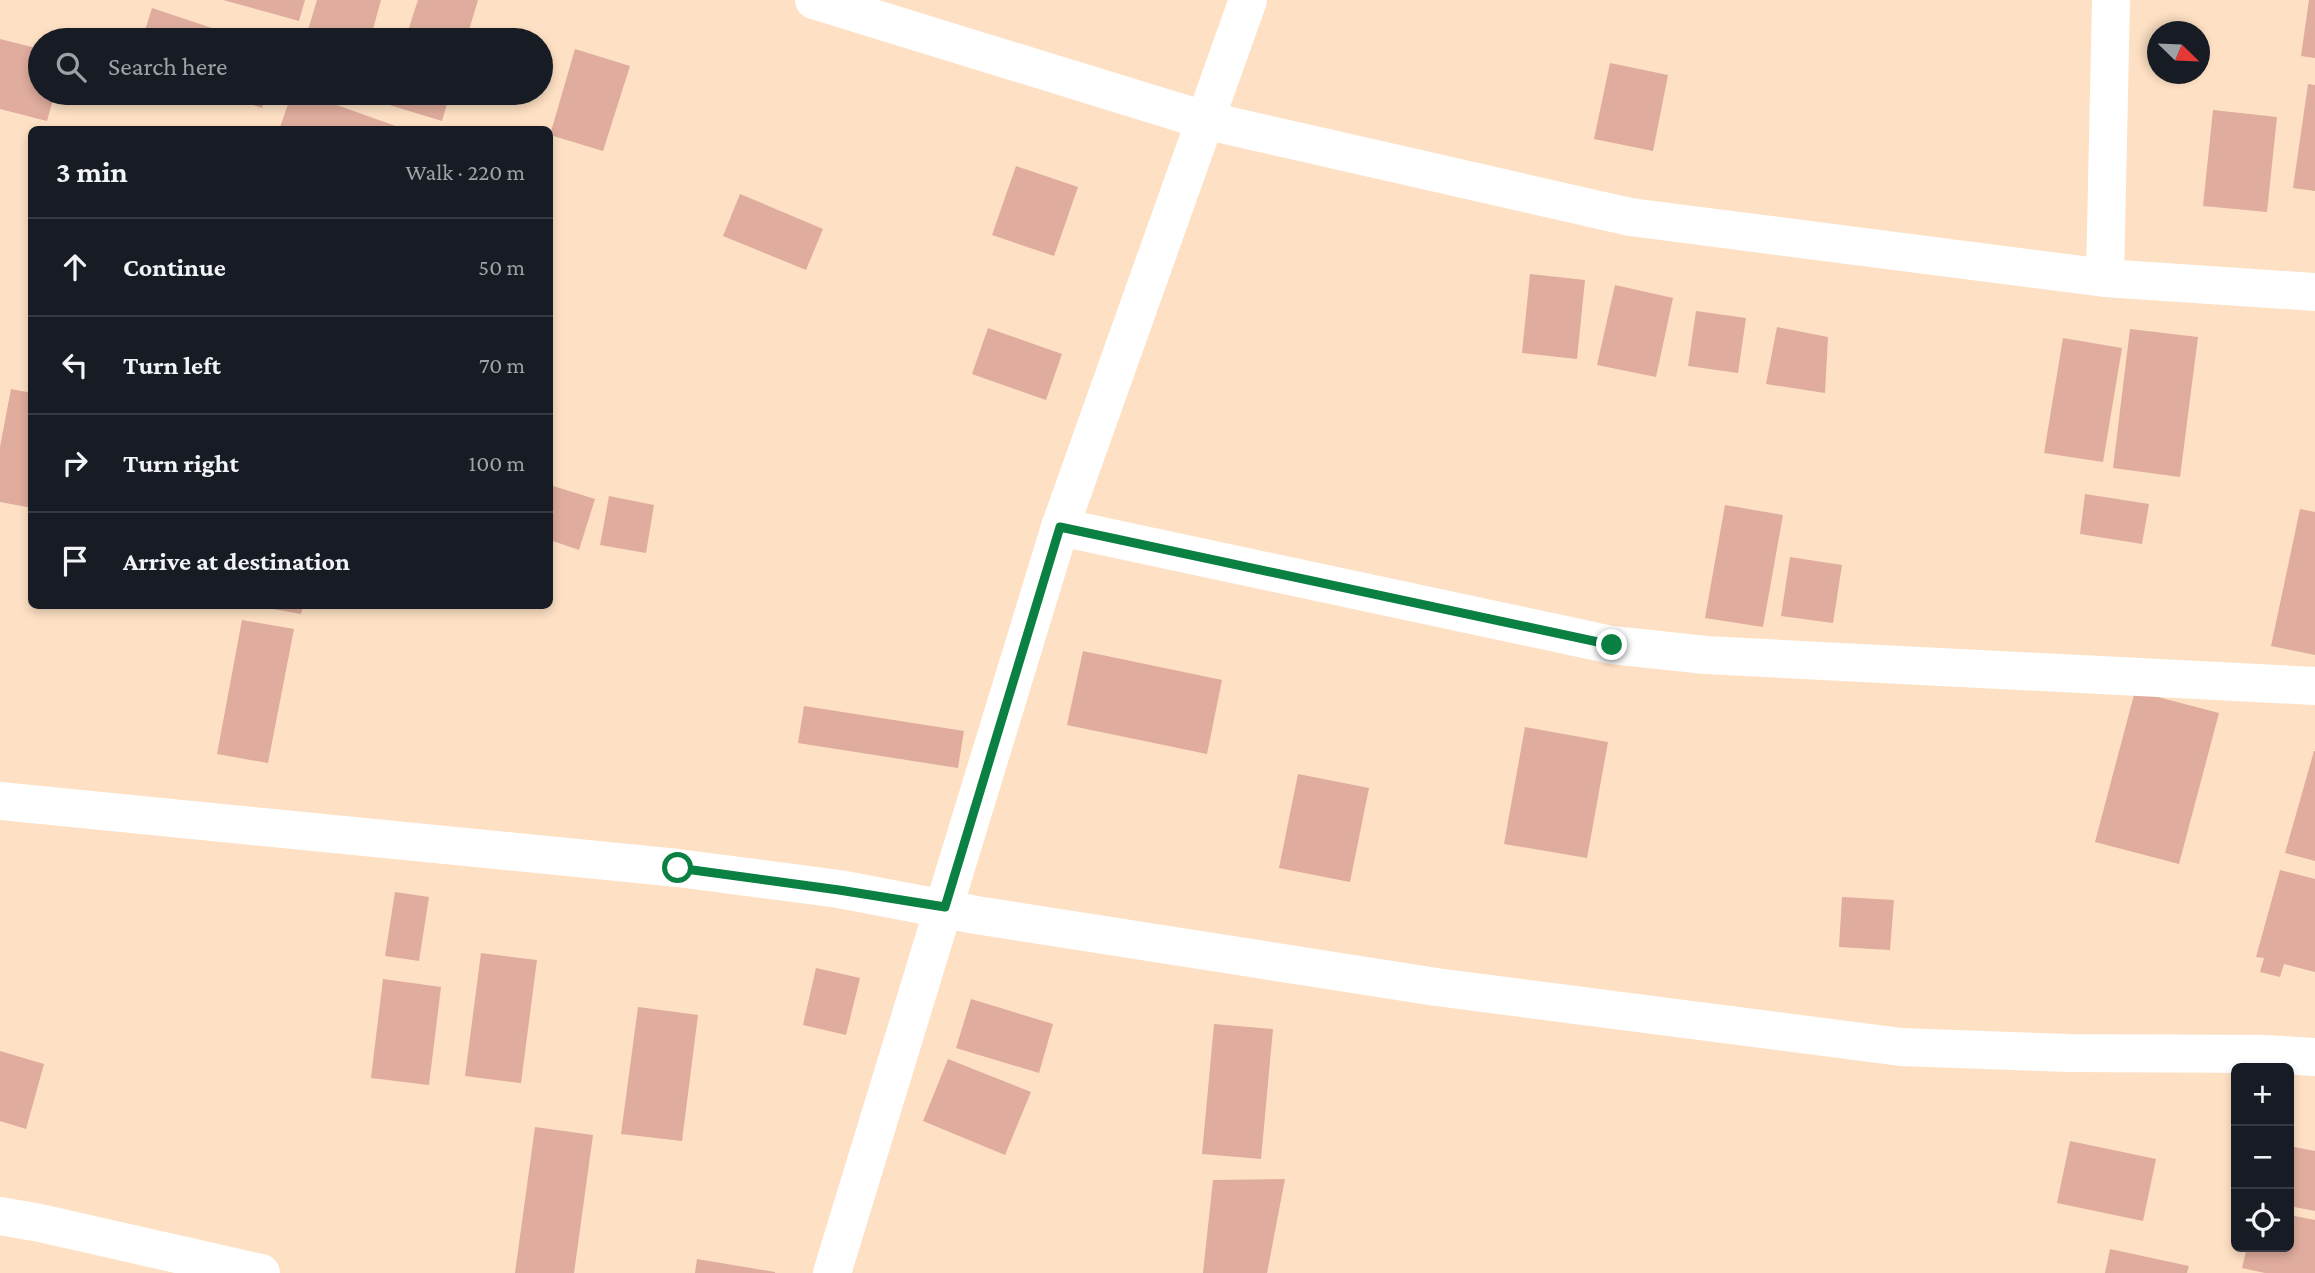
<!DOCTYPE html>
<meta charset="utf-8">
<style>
body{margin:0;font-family:"Crimson Pro",serif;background:#20242c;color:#f1f3f6}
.controls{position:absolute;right:21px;bottom:21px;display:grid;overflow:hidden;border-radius:10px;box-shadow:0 4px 10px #0003}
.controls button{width:63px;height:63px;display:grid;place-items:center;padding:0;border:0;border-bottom:2px solid #363941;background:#171b24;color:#f1f3f6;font:35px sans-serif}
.compass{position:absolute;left:2147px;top:21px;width:63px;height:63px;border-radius:50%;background:#171b24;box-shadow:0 4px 10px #0003;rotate:113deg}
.stop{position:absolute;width:21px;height:21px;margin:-16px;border:5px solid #0b8043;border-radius:50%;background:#fff}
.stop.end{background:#0b8043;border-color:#fff;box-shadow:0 2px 7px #0008}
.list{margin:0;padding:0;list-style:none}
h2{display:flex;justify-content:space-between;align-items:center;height:91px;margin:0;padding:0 28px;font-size:30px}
h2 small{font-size:23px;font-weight:400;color:#9ea1a6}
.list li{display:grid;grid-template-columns:46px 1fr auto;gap:21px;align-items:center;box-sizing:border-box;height:98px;padding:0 28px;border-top:2px solid #363941}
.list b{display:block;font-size:26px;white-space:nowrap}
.list em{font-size:23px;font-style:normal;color:#9ea1a6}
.icon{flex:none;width:38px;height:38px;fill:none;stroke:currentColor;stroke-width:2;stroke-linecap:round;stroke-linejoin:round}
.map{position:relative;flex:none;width:2315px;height:1273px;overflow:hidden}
.search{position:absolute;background:#171b24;box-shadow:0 4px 10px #0003;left:28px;top:28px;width:525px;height:77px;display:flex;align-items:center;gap:18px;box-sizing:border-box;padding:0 24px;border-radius:38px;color:#9ea1a6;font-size:26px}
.panel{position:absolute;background:#171b24;box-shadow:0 4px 10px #0003;left:28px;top:126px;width:525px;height:483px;border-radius:10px}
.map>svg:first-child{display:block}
.building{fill:#dfac9d}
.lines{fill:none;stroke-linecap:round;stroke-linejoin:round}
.street{stroke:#fff;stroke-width:38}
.route{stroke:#0b8043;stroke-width:9}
</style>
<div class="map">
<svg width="2315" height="1273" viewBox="0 0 2315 1273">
<rect width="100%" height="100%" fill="#fee1c4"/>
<!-- building -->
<g class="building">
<path d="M223 0H305L299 21Z"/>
<path d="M317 0H381L370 40H305Z"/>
<path d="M418 0H478L466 40H405Z"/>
<path d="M2309 0H2315V58L2301 56Z"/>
<path d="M152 8 248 40H142Z"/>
<path d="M0 39 40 49V93H55L47 121 0 109Z"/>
<path d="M575 49 630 66 603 151 550 135Z"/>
<path d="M1610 63 1668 75 1653 151 1594 139Z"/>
<path d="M2308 84 2315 85V191L2293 188Z"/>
<path d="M217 93H267L262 108Z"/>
<path d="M292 93H303L407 130H279Z"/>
<path d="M389 93H450L442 121 386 104Z"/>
<path d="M2213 110 2277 117 2267 212 2203 206Z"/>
<path d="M1016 166 1078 187 1054 256 992 235Z"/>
<path d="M740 194 823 229 806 270 723 236Z"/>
<path d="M1530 274 1585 280 1577 359 1522 353Z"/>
<path d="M1615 285 1673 298 1656 377 1597 365Z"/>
<path d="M1696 311 1746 318 1738 373 1688 366Z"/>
<path d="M1777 327 1828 337 1825 393 1766 384Z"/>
<path d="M988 328 1062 354 1046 400 972 374Z"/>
<path d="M2130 329 2198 337 2180 477 2113 468Z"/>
<path d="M2063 338 2122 348 2103 462 2044 453Z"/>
<path d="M11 389 32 393V508L0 502V447Z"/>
<path d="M550 485 595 499 579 550 550 540Z"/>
<path d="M2085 494 2149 504 2142 544 2080 534Z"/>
<path d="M609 496 654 505 646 553 600 545Z"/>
<path d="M1725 505 1783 515 1763 627 1705 618Z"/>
<path d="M2300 509 2315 512V655L2271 646Z"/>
<path d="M1790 557 1842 565 1833 623 1781 616Z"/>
<path d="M256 606H303L301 614Z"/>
<path d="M242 620 294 629 268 763 217 754Z"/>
<path d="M1083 651 1222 680 1207 754 1067 725Z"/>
<path d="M2135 691 2219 713 2179 864 2095 842Z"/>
<path d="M804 706 964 731 958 768 798 743Z"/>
<path d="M1525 727 1608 742 1587 858 1504 844Z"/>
<path d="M2314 751H2315V861L2285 853Z"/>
<path d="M1298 774 1369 788 1350 882 1279 868Z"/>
<path d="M2280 870 2315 879V972L2284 964 2280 977 2260 972 2264 958 2256 957Z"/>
<path d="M395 892 429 897 419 961 385 956Z"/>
<path d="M1842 897 1894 900 1890 950 1839 947Z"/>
<path d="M481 953 537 960 521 1083 465 1076Z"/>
<path d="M816 968 860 978 846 1035 803 1025Z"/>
<path d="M383 979 441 987 429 1085 371 1078Z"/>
<path d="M971 999 1053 1024 1039 1073 956 1048Z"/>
<path d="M638 1007 698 1015 682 1141 621 1134Z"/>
<path d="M1214 1024 1273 1029 1261 1159 1202 1154Z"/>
<path d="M0 1051 44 1064 26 1129 0 1121Z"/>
<path d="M948 1059 1031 1092 1005 1155 923 1121Z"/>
<path d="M535 1127 593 1135 574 1273H515Z"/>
<path d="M2070 1141 2156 1159 2143 1221 2057 1203Z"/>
<path d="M2289 1146 2315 1151V1211L2289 1206Z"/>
<path d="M1285 1179 1267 1273H1203L1213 1180Z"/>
<path d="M2289 1215 2315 1220V1273H2265L2242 1268 2247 1247H2289Z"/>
<path d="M2110 1249 2189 1266 2187 1273H2105Z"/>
<path d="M697 1259 775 1272V1273H695Z"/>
</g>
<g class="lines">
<!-- street -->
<g class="street">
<path d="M814 0 1204 120 1630 217 2105 278 2315 292"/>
<path d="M2105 278 2111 0"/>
<path d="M1060 527 1612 645 1706 655 2315 686"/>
<path d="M0 801 678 868 839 889 976 915 1436 987 1901 1047 2068 1053 2266 1054 2315 1057"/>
<path d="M0 1216 40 1223 261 1273"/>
<path d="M832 1273 1060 527 1248 0"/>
</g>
</g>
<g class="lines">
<!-- route -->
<path class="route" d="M678 868 839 890 945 907 1060 527 1612 645"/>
</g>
</svg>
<div class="controls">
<button>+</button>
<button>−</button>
<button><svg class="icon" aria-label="locate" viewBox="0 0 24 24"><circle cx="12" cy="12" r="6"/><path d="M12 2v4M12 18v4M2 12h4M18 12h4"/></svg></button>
</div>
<svg class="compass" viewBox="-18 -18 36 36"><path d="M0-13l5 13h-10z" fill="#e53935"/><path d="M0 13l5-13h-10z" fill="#9ea1a6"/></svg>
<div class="stop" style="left:678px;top:868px"></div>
<div class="stop end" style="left:1612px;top:645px"></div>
<div class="search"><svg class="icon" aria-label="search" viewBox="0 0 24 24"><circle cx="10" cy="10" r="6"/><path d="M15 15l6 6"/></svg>Search here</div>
<section class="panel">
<h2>3 min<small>Walk · 220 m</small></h2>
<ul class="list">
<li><svg class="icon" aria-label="ahead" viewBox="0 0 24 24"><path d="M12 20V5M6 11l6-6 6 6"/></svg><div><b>Continue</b></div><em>50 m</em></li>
<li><svg class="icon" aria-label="left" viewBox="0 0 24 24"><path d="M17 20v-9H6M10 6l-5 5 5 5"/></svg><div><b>Turn left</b></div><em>70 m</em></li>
<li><svg class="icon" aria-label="right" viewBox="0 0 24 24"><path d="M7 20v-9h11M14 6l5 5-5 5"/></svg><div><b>Turn right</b></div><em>100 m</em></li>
<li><svg class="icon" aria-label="arrive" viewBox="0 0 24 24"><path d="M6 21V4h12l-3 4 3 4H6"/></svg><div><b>Arrive at destination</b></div></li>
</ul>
</section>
</div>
